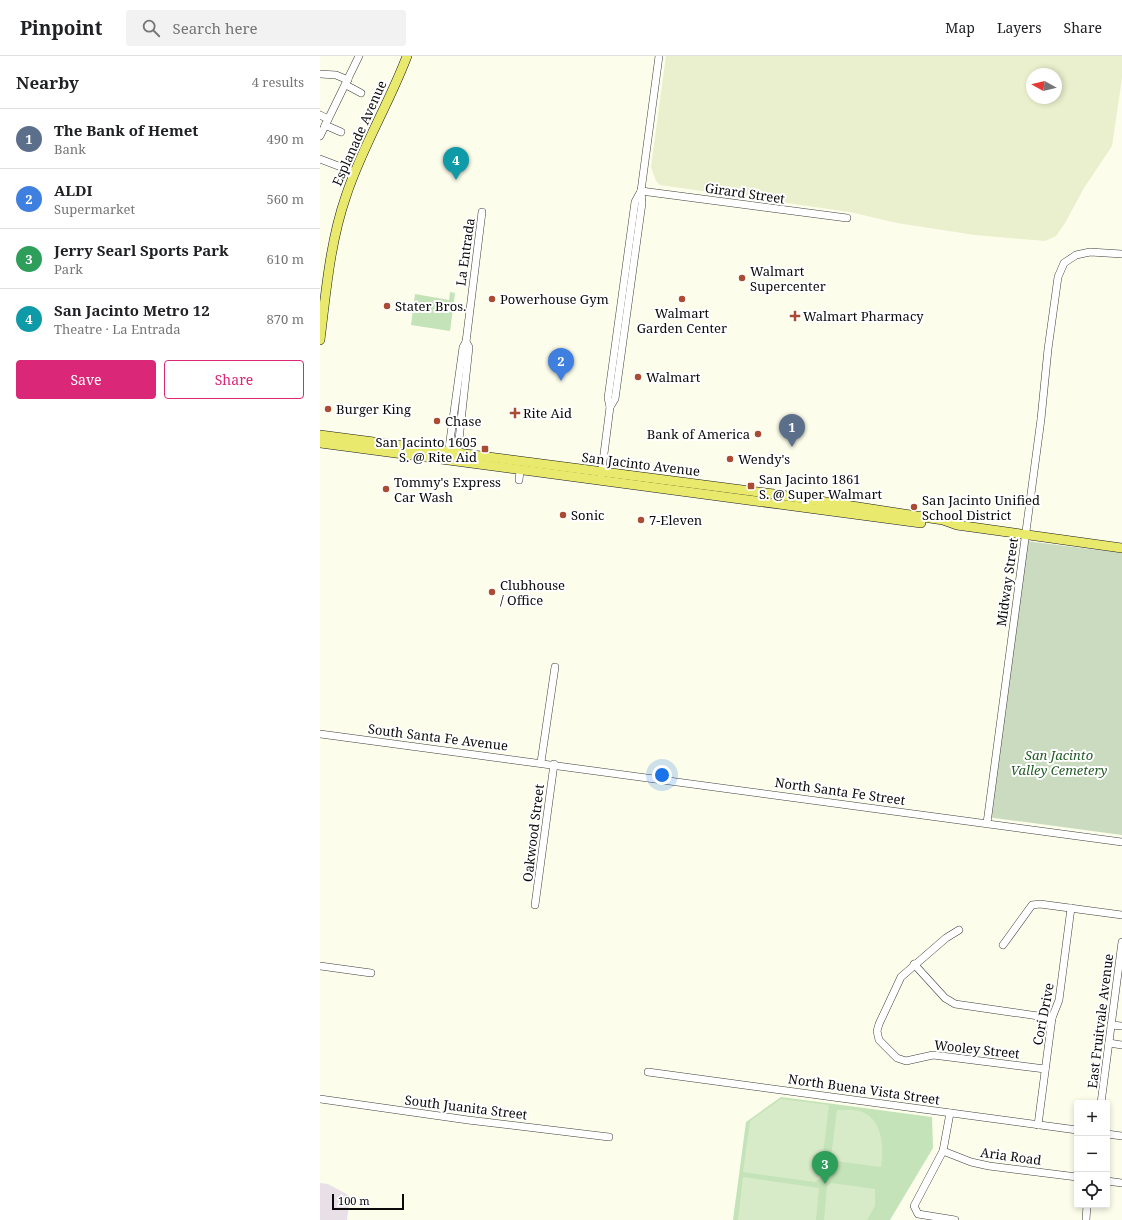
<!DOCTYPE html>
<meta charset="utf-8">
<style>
body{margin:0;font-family:"Noto Serif",serif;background:#f2f2f2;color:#202124}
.controls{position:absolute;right:12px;bottom:12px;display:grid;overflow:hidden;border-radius:4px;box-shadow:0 2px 6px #0003}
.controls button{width:36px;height:36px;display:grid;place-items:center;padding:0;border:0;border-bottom:1px solid #e0e0e0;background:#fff;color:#202124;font:20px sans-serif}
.compass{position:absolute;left:706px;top:12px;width:36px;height:36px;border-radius:50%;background:#fff;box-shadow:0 2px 6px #0003;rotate:278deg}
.scale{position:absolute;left:12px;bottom:10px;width:72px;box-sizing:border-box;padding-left:4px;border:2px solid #0a0a0a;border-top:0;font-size:11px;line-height:14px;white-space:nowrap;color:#0a0a0a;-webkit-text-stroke:3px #fff;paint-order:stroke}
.you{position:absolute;left:342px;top:719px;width:14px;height:14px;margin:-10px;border:3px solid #fff;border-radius:50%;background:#1a73e8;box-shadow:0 0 0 6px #1a73e833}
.badge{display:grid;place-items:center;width:26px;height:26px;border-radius:50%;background:#db2777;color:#fff;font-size:13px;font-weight:700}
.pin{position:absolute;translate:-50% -33px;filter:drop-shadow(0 1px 2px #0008)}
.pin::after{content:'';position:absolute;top:21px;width:14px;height:12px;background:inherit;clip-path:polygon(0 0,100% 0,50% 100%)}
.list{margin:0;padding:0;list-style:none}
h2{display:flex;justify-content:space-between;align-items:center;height:52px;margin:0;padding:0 16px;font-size:17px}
h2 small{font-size:13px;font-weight:400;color:#757577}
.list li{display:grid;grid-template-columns:26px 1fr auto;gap:12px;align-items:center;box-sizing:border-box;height:60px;padding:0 16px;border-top:1px solid #e0e0e0}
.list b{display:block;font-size:15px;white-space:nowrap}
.list p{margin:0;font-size:13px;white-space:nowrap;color:#757577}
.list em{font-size:13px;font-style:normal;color:#757577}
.actions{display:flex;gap:8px;padding:12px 16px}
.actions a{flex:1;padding:9px 0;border:1px solid #db2777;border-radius:4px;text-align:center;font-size:14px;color:#db2777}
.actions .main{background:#db2777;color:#fff}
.icon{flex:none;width:22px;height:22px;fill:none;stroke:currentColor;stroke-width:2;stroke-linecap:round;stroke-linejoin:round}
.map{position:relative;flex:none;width:802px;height:1164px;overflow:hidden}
header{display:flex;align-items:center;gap:24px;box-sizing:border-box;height:56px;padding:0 20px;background:#fff;border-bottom:1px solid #e0e0e0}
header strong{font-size:19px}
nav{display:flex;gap:22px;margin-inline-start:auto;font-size:14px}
.search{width:280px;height:36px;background:#f2f2f2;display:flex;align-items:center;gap:10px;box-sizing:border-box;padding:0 14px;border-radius:4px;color:#757577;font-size:15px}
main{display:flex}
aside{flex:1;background:#fff}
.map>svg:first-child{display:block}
.industrial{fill:#e9dfe7}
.farmland{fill:#eaefcd;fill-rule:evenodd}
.green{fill:#c4e3b8}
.cemetery{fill:#cbdbbf}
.pitch{fill:#d7ebc9}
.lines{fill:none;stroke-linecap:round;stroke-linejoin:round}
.minor-casing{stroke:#3d3d3d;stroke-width:8}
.major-casing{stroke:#1b1b1b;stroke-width:10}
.minor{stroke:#fff;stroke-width:7}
.major{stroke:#e9e96d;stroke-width:9}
.poi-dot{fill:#aa4b33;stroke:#fff;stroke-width:1.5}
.labels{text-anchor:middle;stroke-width:4;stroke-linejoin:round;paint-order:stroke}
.street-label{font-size:13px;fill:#0a0a0a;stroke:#fff}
.poi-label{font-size:13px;fill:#0a0a0a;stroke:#fff;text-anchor:start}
.park-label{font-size:13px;font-style:italic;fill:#235a25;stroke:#fff}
</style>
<header>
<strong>Pinpoint</strong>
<div class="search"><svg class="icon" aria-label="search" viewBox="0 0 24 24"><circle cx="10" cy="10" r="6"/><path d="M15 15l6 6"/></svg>Search here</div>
<nav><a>Map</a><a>Layers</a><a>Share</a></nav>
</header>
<main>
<aside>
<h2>Nearby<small>4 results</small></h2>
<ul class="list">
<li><span class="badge" style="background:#5c6f8a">1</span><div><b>The Bank of Hemet</b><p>Bank</p></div><em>490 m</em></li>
<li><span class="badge" style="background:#3f7fe0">2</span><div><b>ALDI</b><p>Supermarket</p></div><em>560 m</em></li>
<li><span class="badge" style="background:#2e9e5b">3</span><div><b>Jerry Searl Sports Park</b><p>Park</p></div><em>610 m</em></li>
<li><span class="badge" style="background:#0f9aa8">4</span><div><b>San Jacinto Metro 12</b><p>Theatre · La Entrada</p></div><em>870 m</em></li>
</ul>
<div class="actions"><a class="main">Save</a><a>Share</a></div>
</aside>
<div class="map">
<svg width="802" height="1164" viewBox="0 0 802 1164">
<rect width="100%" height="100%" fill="#fcfdea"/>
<!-- industrial -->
<path class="industrial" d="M0 1127 8 1128 30 1140 27 1164H0Z"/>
<!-- farmland -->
<path class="farmland" d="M346 0H802V22L792 90 764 132 745 167 736 180 725 185 655 179 577 167 530 156 340 129 336 125 331 111ZM712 18H736V42H712Z"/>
<!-- green -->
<g class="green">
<path d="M130 236 135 237 130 275 91 269 95 238 129 244Z"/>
<path d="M461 1041 612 1061 613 1092 570 1164H413L426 1066Z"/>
</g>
<!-- cemetery -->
<path class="cemetery" d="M706 485 802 497V779L667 761Z"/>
<!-- pitch -->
<g class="pitch">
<path d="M461 1043 509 1049 500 1122 495 1126 423 1116 430 1065Z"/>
<path d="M517 1054C525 1054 535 1053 542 1056 563 1063 564 1094 561 1111L514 1105 511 1101Z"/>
<path d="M423 1121 499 1132 496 1164H418Z"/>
<path d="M511 1127 555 1133V1150L547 1164H504L507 1130Z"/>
</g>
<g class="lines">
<defs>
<g id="minor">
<path d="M0 18 16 19 28 24"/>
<path d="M26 29 41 37"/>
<path d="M0 59 8 63"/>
<path d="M5 69 21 76"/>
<path d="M0 80 39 0"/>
<path d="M0 103 34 116"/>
<path d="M321 135 527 162"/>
<path d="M290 351 288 342 315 146 321 135"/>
<path d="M128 399 143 291 146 286 162 156"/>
<path d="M137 402 149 291 146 286"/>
<path d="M281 421 290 351 295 343 322 147 321 135 339 0"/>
<path d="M199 424 200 415"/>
<path d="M0 678 802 786"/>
<path d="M221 706 235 611"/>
<path d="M667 767 721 363 728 293 738 221 744 207 756 199 770 196 802 198"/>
<path d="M215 849 234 708"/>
<path d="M639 874 626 882 581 921 559 968 557 975 559 984 577 1002 586 1005 613 999 725 1013"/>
<path d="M683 889 712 849 720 848 802 859"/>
<path d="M594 908 625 942 635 948 732 962"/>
<path d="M0 910 51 917"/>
<path d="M791 969 802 970"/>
<path d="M789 987 802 989"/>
<path d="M328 1016 757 1074"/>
<path d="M0 1043 148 1064 289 1081"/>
<path d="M781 1047 802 886"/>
<path d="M630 1057 623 1095 594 1150 598 1158 635 1164"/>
<path d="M718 1069 732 962 739 944 751 852"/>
<path d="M787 1078 802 1080"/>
<path d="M623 1095 651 1106 669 1110 757 1121"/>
<path d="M787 1125 802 1127"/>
<path d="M766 1164 767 1149"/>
</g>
<g id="major">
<path d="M0 284C6 236 10 186 26 140 42 91 69 48 87 0"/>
<path d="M0 379 454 438 623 464 637 469 802 492"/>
<path d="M0 387 601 467"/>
</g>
</defs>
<!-- minor casing -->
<use href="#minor" class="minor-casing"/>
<!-- major casing -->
<use href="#major" class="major-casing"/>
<!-- minor -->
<use href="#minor" class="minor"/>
<!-- major -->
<use href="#major" class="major"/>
</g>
<!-- markers -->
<g class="poi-dot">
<circle cx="422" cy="222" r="4"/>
<circle cx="172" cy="243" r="4"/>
<circle cx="362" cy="243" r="4"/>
<circle cx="67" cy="250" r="4"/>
<path d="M473 254h4v4h4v4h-4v4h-4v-4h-4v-4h4z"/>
<circle cx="318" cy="321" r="4"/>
<circle cx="8" cy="353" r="4"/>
<path d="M193 351h4v4h4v4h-4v4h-4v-4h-4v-4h4z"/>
<circle cx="117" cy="365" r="4"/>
<circle cx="438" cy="378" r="4"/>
<rect x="161" y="389" width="8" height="8" rx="2"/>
<circle cx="410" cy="403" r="4"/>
<rect x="427" y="426" width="8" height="8" rx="2"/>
<circle cx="66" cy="433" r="4"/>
<circle cx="594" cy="451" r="4"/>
<circle cx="243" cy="459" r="4"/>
<circle cx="321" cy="464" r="4"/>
<circle cx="172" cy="536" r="4"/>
</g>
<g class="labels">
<!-- street labels -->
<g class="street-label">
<text transform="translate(39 77) rotate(-66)" y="5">Esplanade Avenue</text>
<text transform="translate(425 137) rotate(8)" y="5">Girard Street</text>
<text transform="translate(145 196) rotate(-82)" y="5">La Entrada</text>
<text transform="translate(321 408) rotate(7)" y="5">San Jacinto Avenue</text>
<text transform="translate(687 526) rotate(-82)" y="5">Midway Street</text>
<text transform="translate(118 681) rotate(7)" y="5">South Santa Fe Avenue</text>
<text transform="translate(520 735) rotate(8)" y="5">North Santa Fe Street</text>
<text transform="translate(213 777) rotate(-83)" y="5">Oakwood Street</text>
<text transform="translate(723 958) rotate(-79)" y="5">Cori Drive</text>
<text transform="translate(780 965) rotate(-83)" y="5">East Fruitvale Avenue</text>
<text transform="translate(657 993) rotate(6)" y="5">Wooley Street</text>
<text transform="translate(544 1033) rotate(8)" y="5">North Buena Vista Street</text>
<text transform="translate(146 1051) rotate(7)" y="5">South Juanita Street</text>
<text transform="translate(691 1100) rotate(8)" y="5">Aria Road</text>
</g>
<!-- poi labels -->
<g class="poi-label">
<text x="430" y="220">Walmart<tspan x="430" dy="15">Supercenter</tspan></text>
<text x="180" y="248">Powerhouse Gym</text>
<text x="75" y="255">Stater Bros.</text>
<text x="362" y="262" text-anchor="middle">Walmart<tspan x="362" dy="15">Garden Center</tspan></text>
<text x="483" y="265">Walmart Pharmacy</text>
<text x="326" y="326">Walmart</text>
<text x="16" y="358">Burger King</text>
<text x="203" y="362">Rite Aid</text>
<text x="125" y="370">Chase</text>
<text x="430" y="383" text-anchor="end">Bank of America</text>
<text x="157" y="391" text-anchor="end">San Jacinto 1605<tspan x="157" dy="15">S. @ Rite Aid</tspan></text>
<text x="418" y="408">Wendy's</text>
<text x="439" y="428">San Jacinto 1861<tspan x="439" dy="15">S. @ Super Walmart</tspan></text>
<text x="74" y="431">Tommy's Express<tspan x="74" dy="15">Car Wash</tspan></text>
<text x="602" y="449">San Jacinto Unified<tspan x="602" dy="15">School District</tspan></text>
<text x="251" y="464">Sonic</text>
<text x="329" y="469">7-Eleven</text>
<text x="180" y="534">Clubhouse<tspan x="180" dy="15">/ Office</tspan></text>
</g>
<!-- park labels -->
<g class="park-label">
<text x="739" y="704">San Jacinto<tspan x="739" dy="15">Valley Cemetery</tspan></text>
</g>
</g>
</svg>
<div class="controls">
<button>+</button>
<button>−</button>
<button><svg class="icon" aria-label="locate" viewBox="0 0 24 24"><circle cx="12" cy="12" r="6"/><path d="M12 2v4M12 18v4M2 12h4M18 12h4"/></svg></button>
</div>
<svg class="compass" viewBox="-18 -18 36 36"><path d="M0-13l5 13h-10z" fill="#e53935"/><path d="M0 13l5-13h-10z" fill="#757577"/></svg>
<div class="scale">100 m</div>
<div class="you"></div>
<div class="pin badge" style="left:472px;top:391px;background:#5c6f8a">1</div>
<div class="pin badge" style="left:241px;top:325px;background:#3f7fe0">2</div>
<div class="pin badge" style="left:505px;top:1128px;background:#2e9e5b">3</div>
<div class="pin badge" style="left:136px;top:124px;background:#0f9aa8">4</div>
</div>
</main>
